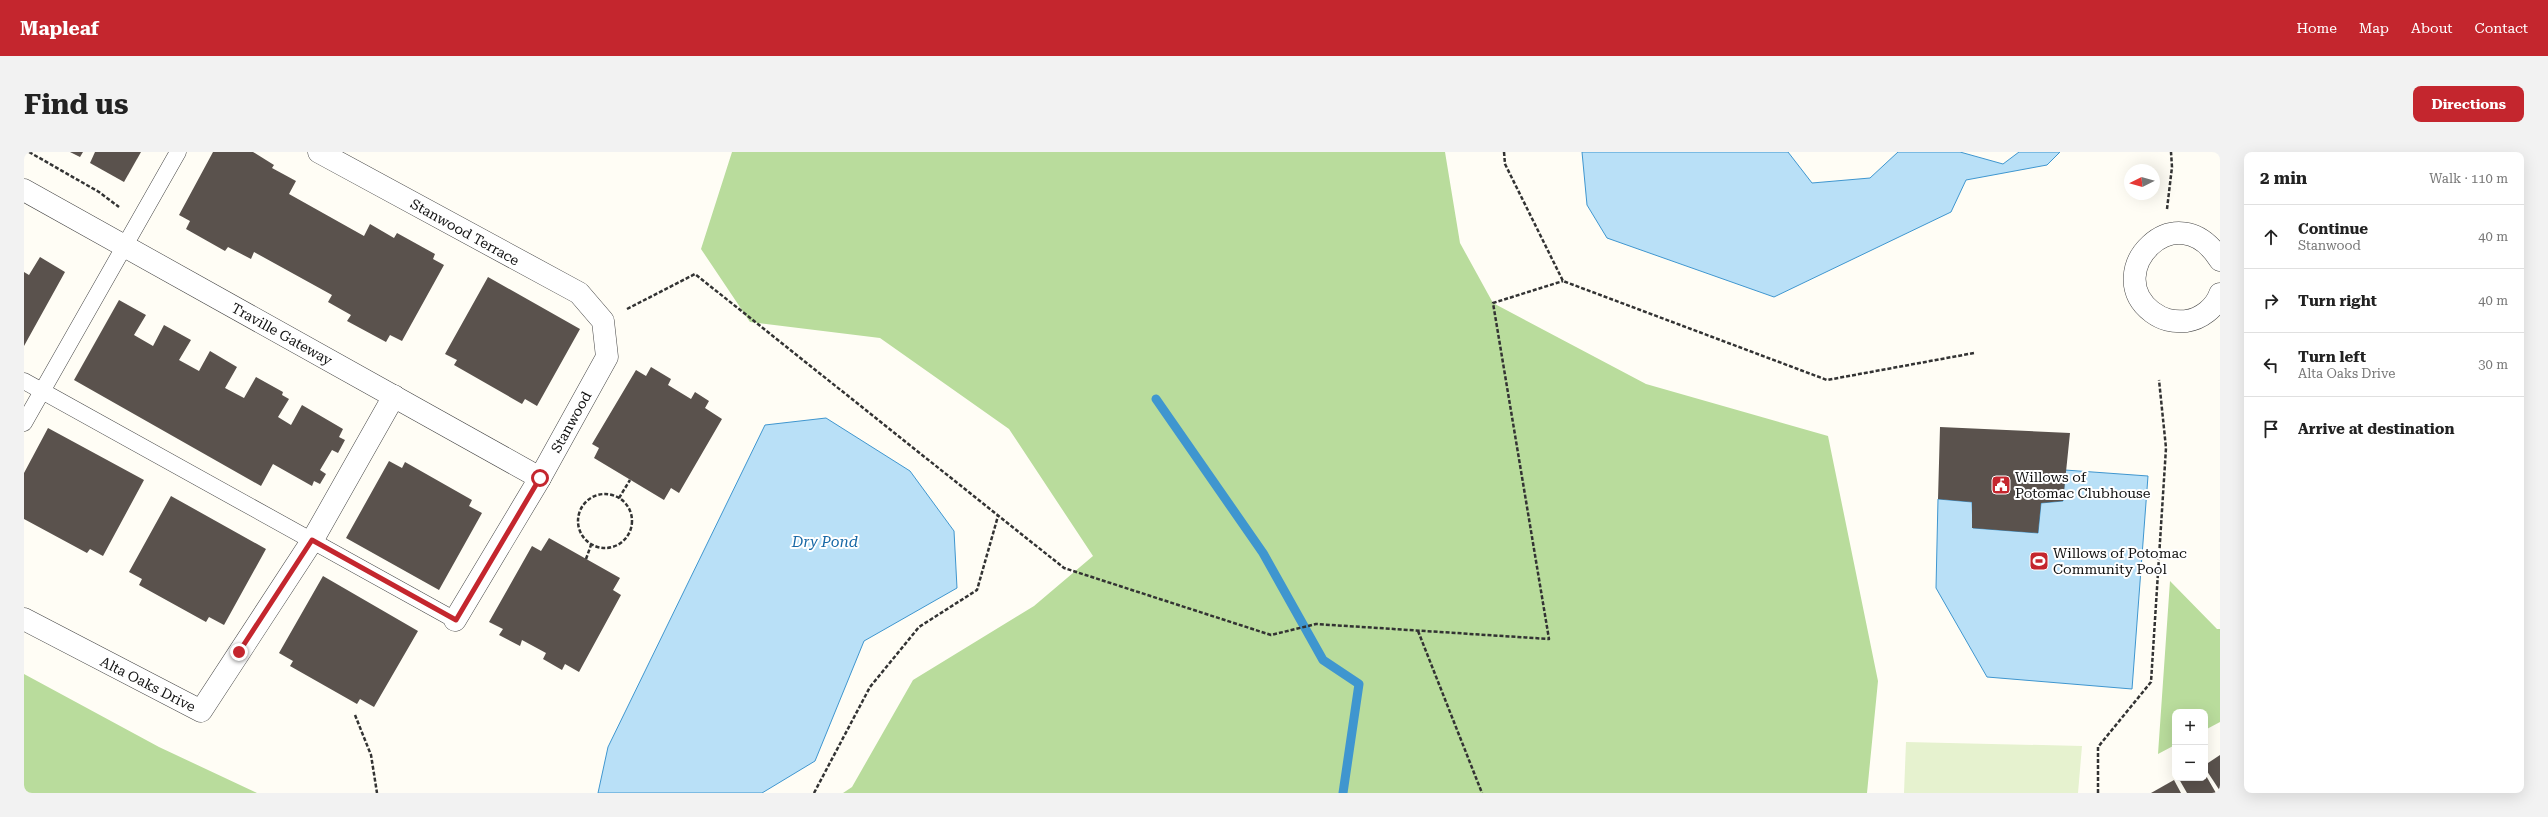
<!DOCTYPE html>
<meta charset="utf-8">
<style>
body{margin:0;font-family:"Roboto Serif",serif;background:#f2f2f2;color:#222}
.controls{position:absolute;right:12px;bottom:12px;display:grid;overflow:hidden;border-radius:8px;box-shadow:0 4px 16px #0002}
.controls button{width:36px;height:36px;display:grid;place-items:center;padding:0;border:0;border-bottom:1px solid #e0e0e0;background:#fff;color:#222;font:20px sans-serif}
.compass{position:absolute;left:2100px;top:12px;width:36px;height:36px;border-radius:50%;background:#fff;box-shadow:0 4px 16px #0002;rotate:265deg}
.stop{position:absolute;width:12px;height:12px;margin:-9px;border:3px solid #c4262e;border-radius:50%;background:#fff}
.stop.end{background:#c4262e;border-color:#fff;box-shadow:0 1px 4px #0008}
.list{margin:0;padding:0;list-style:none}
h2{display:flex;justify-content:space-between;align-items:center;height:52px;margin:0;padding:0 16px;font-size:17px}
h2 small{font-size:13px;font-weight:400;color:#767676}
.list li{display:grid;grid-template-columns:26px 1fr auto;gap:12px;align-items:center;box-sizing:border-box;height:64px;padding:0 16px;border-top:1px solid #e0e0e0}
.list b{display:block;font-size:15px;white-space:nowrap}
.list p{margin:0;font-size:13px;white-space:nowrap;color:#767676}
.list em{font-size:13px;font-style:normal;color:#767676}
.icon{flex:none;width:22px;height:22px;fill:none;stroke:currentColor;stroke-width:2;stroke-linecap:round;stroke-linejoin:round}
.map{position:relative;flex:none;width:2196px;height:641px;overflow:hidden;border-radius:8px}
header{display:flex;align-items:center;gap:24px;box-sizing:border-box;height:56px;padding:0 20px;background:#c4262e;color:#fff}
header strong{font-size:19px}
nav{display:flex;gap:22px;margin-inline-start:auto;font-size:14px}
.intro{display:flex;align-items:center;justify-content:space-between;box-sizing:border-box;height:96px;padding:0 24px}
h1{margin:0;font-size:28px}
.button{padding:10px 18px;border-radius:8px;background:#c4262e;color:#fff;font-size:14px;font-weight:700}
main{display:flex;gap:24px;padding:0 24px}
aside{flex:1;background:#fff;border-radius:8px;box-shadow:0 4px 16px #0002}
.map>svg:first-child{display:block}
.forest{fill:#b9dc9c}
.pitch{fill:#e6f2cf}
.water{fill:#b9e0f7;stroke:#3f96cf}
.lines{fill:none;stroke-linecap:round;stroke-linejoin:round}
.stream{stroke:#3f96cf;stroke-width:9}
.building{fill:#5a524d}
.service-casing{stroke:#444;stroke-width:17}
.minor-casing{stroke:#444;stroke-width:23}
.path{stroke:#333;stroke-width:2.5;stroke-dasharray:4 2;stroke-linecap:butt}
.service{stroke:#fff;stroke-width:16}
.minor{stroke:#fff;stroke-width:22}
.route{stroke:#c4262e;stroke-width:5}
.labels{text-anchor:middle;stroke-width:4;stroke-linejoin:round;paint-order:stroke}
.street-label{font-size:14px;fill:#111;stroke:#fff}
.poi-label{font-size:14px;fill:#111;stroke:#fff;text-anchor:start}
.water-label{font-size:15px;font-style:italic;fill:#1768a6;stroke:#fff}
</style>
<header>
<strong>Mapleaf</strong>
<nav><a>Home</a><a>Map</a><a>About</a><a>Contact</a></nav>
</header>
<div class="intro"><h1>Find us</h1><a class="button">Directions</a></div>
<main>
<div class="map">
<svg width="2196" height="641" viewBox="0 0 2196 641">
<rect width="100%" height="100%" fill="#fffdf5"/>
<!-- forest -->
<g class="forest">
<path d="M708 0H1421L1436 91 1469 151 1622 232 1804 284 1854 529 1843 641H819L828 635 889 528 1010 454 1069 404 985 277 856 186 726 170 677 97Z"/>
<path d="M2146 429 2193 477H2196V570L2181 578V560H2151V593L2134 602Z"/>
<path d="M0 522 135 595 233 641H0Z"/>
</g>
<!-- pitch -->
<path class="pitch" d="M1882 590 2058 594 2054 641H1880Z"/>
<!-- water -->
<g class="water">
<path d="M1558 0H1764L1788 31 1846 26 1874 0H1936L1979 12 1995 0H2036L2023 13 1942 28 1927 60 1750 145 1583 86 1563 53Z"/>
<path d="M802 266 886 319 930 379 933 436 840 489 791 609 738 641H574L584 595 741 273Z"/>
<path d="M2041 318 2124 324 2108 537 1963 525 1912 436 1914 347 1948 350 1949 376 2014 381 2017 351 2039 349Z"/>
</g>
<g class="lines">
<!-- stream -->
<path class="stream" d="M1132 247 1239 401 1299 508 1335 532 1319 641"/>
</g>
<!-- building -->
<g class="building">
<path d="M46 0H59L56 5Z"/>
<path d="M71 0H117L100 30 66 11Z"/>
<path d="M189 0H229L250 13 248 16 272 29 265 42 340 84 346 72 370 86 373 81 411 102 409 107 420 113 378 189 366 183 362 190 323 169 327 163 304 150 308 143 230 100 227 107 204 95 201 99 162 77 166 69 155 63Z"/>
<path d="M16 105 41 120 0 194V120L5 123Z"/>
<path d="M464 125 556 177 513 254 501 247 498 252 430 213 433 208 421 202Z"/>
<path d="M95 148 122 163 110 183 129 194 140 173 167 188 155 208 175 219 186 199 213 215 201 236 220 246 232 225 259 240 258 243 265 247 254 265 267 273 278 253 319 277 315 285 321 288 314 301 308 298 296 318 302 322 296 332 290 329 288 334 249 312 237 334 50 228Z"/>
<path d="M627 215 647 227 644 233 667 247 671 240 685 249 681 256 698 267 655 341 647 336 640 348 570 306 575 296 568 292 612 218 622 224Z"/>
<path d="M1916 275 2046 281 2039 349 2017 351 2014 381 1948 376V350L1914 347Z"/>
<path d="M24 276 120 328 79 404 66 397 63 401 0 367V321Z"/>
<path d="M365 309 378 316 381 310 448 348 445 354 458 361 415 438 322 386Z"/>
<path d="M147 344 242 397 200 473 185 465 182 470 115 433 118 427 105 420Z"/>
<path d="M525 386 596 426 589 438 597 443 555 520 541 512 538 518 519 507 522 501 498 488 496 494 475 483 479 477 465 470 508 394 517 399Z"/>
<path d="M299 424 394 479 350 555 336 547 333 552 266 514 269 509 255 501Z"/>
<path d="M2196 603V639L2181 616V613Z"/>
<path d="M2181 622 2192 641H2163L2155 627 2181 626Z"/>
<path d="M2150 628 2157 641H2127Z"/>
</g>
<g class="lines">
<defs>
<g id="service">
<path d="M0 229 431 468"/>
<path d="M0 271 154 0"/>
</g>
<g id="minor">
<path d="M295 0 555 141 579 169 583 205 516 326 431 468"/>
<path d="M0 38 516 326"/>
<path d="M2196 108C2153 39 2076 120 2128 160 2139 168 2148 170 2162 169 2177 167 2191 156 2196 142"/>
<path d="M0 467 177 559 288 389 370 244"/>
</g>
</defs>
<!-- service casing -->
<use href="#service" class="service-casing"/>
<!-- minor casing -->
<use href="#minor" class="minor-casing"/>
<!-- path -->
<g class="path">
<path d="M5 0 75 40 95 55"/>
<path d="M1480 0 1481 12 1539 129 1803 228 1950 201"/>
<path d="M2143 57 2148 15 2147 0"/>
<path d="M603 157 671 122 1040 416 1247 483 1292 472 1525 487 1469 151 1539 129"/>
<circle cx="581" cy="369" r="27"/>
<path d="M595 346 606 328"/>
<path d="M562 407 567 393"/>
<path d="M1394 479 1458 641"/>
<path d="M331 563 347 603 353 641"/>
<path d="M790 641 846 535 895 475 953 438 974 364"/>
<path d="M2074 641V595L2127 530 2142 296 2135 228"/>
</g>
<!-- service -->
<use href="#service" class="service"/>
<!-- minor -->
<use href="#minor" class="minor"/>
</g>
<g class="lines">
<!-- route -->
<path class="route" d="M215 500 288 388 432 468 516 326"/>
</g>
<!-- icons -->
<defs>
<symbol id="civic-square" viewBox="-11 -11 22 22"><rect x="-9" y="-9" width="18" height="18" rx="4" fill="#c4262e" stroke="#fff"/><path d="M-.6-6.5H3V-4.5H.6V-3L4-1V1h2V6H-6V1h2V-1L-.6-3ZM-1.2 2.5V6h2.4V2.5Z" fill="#fff"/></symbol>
<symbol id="stadium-square" viewBox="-11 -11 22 22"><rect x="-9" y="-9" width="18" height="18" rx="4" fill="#c4262e" stroke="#fff"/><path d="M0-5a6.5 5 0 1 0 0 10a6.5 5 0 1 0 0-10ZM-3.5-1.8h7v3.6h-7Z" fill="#fff"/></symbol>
</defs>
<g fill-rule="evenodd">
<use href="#civic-square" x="1966" y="322" width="22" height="22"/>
<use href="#stadium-square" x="2004" y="398" width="22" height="22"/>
</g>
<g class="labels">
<!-- street labels -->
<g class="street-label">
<text transform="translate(441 80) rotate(29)" y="5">Stanwood Terrace</text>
<text transform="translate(258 182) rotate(29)" y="5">Traville Gateway</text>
<text transform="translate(547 270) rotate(-61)" y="5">Stanwood</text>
<text transform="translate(124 532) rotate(27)" y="5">Alta Oaks Drive</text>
</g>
<!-- poi labels -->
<g class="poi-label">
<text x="1991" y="330">Willows of<tspan x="1991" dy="16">Potomac Clubhouse</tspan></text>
<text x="2029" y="406">Willows of Potomac<tspan x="2029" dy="16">Community Pool</tspan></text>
</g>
<!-- water labels -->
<g class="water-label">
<text x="801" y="395">Dry Pond</text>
</g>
</g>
</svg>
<div class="controls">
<button>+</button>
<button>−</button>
</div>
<svg class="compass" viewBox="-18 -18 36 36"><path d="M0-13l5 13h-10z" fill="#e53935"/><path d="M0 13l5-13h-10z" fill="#767676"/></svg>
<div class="stop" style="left:516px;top:326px"></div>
<div class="stop end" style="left:215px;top:500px"></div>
</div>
<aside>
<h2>2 min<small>Walk · 110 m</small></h2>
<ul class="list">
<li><svg class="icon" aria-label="ahead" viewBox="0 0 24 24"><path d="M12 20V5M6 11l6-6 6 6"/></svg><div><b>Continue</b><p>Stanwood</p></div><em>40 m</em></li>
<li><svg class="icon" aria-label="right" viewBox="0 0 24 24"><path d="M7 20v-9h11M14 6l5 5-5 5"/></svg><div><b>Turn right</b></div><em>40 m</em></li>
<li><svg class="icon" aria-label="left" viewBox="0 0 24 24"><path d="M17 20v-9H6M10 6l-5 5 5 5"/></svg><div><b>Turn left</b><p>Alta Oaks Drive</p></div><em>30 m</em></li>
<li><svg class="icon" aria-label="arrive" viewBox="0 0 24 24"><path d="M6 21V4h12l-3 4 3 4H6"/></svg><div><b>Arrive at destination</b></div></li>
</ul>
</aside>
</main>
